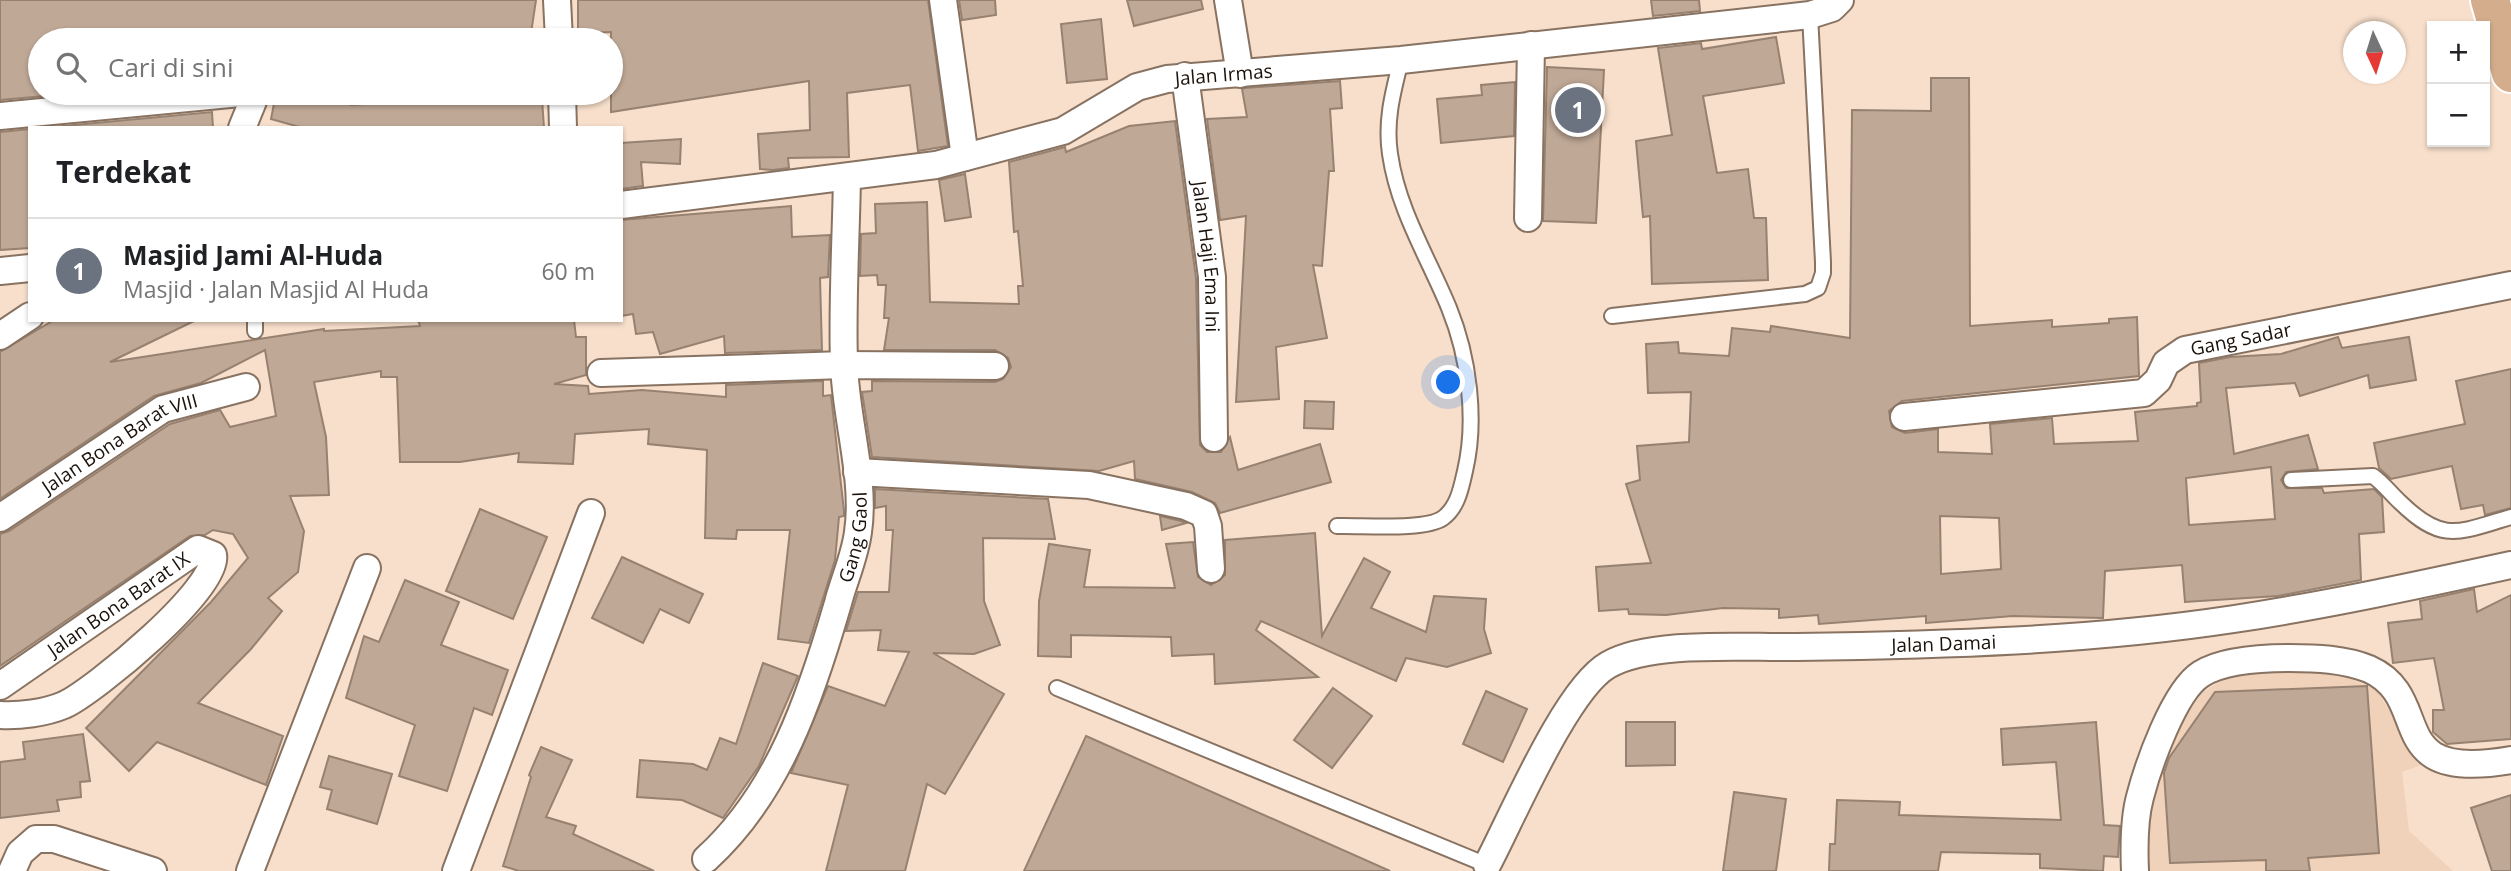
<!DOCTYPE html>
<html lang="id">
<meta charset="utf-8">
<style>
body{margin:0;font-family:"Open Sans",sans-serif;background:#f6f6f6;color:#202124}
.controls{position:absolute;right:21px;top:21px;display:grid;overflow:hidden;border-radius:0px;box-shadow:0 2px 5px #0004}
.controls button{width:63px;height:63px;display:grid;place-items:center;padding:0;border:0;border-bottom:2px solid #e0e0e0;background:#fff;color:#202124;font:35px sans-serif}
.compass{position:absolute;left:2343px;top:21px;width:63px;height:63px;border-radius:50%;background:#fff;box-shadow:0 2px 5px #0004;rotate:176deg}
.you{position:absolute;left:1449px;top:383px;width:24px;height:24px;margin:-18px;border:5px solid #fff;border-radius:50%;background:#1a73e8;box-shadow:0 0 0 10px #1a73e833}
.badge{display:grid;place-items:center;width:46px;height:46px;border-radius:50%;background:#1a73e8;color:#fff;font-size:23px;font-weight:700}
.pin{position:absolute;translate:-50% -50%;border:4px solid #fff;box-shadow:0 2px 7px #0006}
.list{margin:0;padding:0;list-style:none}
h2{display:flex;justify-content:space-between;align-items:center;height:91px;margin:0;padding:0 28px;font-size:30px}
h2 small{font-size:23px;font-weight:400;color:#757577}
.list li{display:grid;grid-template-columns:46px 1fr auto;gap:21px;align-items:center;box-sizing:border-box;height:105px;padding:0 28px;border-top:2px solid #e0e0e0}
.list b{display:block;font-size:26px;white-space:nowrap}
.list p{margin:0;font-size:23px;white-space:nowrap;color:#757577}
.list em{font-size:23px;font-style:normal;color:#757577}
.icon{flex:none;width:38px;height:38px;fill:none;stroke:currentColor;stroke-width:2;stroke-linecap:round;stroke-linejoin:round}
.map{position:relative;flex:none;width:2511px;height:871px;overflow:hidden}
.search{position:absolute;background:#fff;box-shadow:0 2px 5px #0004;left:28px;top:28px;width:595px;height:77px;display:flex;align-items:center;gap:18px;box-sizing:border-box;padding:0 24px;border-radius:38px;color:#757577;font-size:26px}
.panel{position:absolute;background:#fff;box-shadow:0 2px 5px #0004;left:28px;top:126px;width:595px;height:196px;border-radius:0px}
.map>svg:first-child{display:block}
.built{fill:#f0d1b9}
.building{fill:#bfa896;stroke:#978170;stroke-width:2;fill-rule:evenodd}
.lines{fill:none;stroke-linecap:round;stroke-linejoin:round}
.service-casing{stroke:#887261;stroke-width:18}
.minor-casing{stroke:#887261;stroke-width:30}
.primary-casing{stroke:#fff;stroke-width:42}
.service{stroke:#fff;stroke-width:14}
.minor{stroke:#fff;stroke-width:26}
.primary{stroke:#d4ae8c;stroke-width:38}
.labels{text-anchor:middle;stroke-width:5;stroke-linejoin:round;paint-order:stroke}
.street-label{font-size:19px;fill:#1a110b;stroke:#fff}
</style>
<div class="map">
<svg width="2511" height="871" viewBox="0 0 2511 871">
<rect width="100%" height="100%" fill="#f7dfcb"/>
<!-- built -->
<path class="built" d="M2268 669 2334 672 2377 690 2421 765 2402 772 2409 831 2453 871H2144L2149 804 2171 737 2202 693 2227 677Z"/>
<!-- building -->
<g class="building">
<path d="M0 0H536L530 40H40V93H78L0 100Z"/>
<path d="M578 0H928L948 146 918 151 910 85 847 93 849 157 788 158 789 168 773 170 760 169 758 134 810 130 809 81 611 112V32L578 33Z"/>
<path d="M959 0H995L996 15 962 20Z"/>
<path d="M1127 0H1201L1203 9 1134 26Z"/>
<path d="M1651 0H1699L1700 11 1653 16Z"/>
<path d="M1101 19 1107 79 1067 83 1061 24Z"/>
<path d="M1776 37 1784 83 1703 96 1717 173 1748 169 1754 218H1766L1768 280 1652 284 1650 216 1643 217 1636 141 1672 135 1658 48 1701 43 1702 49Z"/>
<path d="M1547 67 1604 70 1596 223 1543 221Z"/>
<path d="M1931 78H1969L1970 326 2052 320V327L2109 323V319L2137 317 2139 376 1902 401 1889 411 1892 427 1905 433 1938 429V452L1992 454 1990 424 2052 418 2054 444 2138 441 2135 412 2197 406V403L2201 402 2199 363 2230 357 2281 354 2338 337 2342 348 2409 337 2416 380 2370 388 2368 375 2300 396 2295 383 2226 388 2234 454 2308 435 2318 469 2286 472 2281 480 2286 488H2322L2324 493 2374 489 2382 497 2384 532 2359 534 2361 580 2278 596 2185 602 2182 565 2105 571 2103 618 2013 616 1926 623V616L1819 624 1818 615 1779 618V609L1723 608 1666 615 1629 614 1628 609 1599 611 1596 567 1651 563 1626 484 1640 480 1637 446 1689 442 1691 392 1648 393 1646 344 1678 342 1679 353 1729 356 1732 328 1770 332 1771 326 1850 338 1852 110 1931 111ZM2271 467 2275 519 2189 525 2186 478ZM1940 516 1999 518 2001 569 1941 574Z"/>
<path d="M1340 81 1342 108 1330 109 1334 171H1329L1322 266 1313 265 1327 338 1276 347 1279 399 1236 402 1246 216 1220 220 1207 119 1247 117 1242 89 1245 88Z"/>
<path d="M1515 82 1514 136 1441 143 1437 99 1482 95 1481 85Z"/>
<path d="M276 93 297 96 350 93 351 105 417 101V93H475V103L542 99 544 128H303L271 119Z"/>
<path d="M212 112 213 128H42Z"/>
<path d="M1175 121 1196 278 1200 445 1207 452H1221L1230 437 1238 470 1320 444 1331 482 1220 513 1215 503 1192 492 1135 479 1134 461 1099 471 872 457 862 392 872 391V381L995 382 1003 379 1011 367 1008 358 995 350H884L889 318H884L886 285H878L877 275 860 276 861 234 876 233 875 204 927 202 930 302 1019 304 1018 286H1023L1018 231 1014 232 1009 162 1065 147 1066 152 1129 126Z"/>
<path d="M30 129V248L0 250V132Z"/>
<path d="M681 139 680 164 641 162 643 186 621 189V143Z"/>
<path d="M965 174 971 217 945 221 939 180Z"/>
<path d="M791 206 792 237 830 235 828 277 820 278 822 350 725 353 724 336 660 354 653 332 636 334 633 314 621 316V220Z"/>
<path d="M54 320H196L110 362 324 329V331L420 326 418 320H574L576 337H586V375L554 384 588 386 589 394 642 390 726 397V385L823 381V396L831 395 844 511V516L839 517 835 560 809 643 778 639 790 530H737L736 539 705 538 707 450 648 444 649 429 575 434 573 464 518 462 519 453 460 462H400L397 377H381V371L314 382 326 437 329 495 290 496 304 531 298 572 268 598 282 611 251 649 198 703 283 736 266 785 157 742 129 771 86 728 211 602 248 558 233 534 213 530 205 535 190 536 0 666V534L9 531 170 424 220 410 230 427 276 416 265 350 201 383 154 396 0 499V352Z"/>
<path d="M2511 369V508L2485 515 2483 505 2461 509 2452 466 2391 479 2379 468 2374 443 2465 424 2456 381Z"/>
<path d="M1305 401 1334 402 1333 429 1304 428Z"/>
<path d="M875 489 1048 499 1055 539 983 538 984 601 1000 645 974 654 933 653 1004 694 945 794 927 784 905 871H826L848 785 791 773 828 686 885 706 909 652 878 650 881 630 846 631 858 592H889L893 530H886V506L875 508Z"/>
<path d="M480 509 547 537 513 619 446 591Z"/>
<path d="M1160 516 1181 521 1186 523 1162 530Z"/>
<path d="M1315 533 1322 636 1364 558 1390 572 1371 608 1426 632 1434 596 1486 599 1484 629 1491 653 1447 667 1406 658 1396 681 1261 621 1256 630 1318 677 1215 684 1214 654 1172 656 1171 637 1071 635V657L1038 656 1039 601 1049 544 1090 550 1084 587 1175 588 1166 544 1193 542 1198 577 1211 585 1225 575V540Z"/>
<path d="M622 557 703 594 689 623 660 609 643 643 592 618Z"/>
<path d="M405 580 459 602 441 645 508 670 492 715 474 708 447 791 399 776 415 725 346 698 364 636 379 642Z"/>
<path d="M2474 589 2477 612 2511 595V739L2447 744 2433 732V710H2444L2434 658 2393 663 2388 623 2422 619 2420 601Z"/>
<path d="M763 663 798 676 759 766 723 818 682 800 637 797 640 760 693 764 707 770 720 738 736 744Z"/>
<path d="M2367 686 2379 853 2308 858 2310 871H2266V860L2170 863 2164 773 2169 758 2215 692Z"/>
<path d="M1333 688 1372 716 1332 768 1294 740Z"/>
<path d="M1486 691 1527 709 1503 762 1463 744Z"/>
<path d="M1626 722H1675V765L1626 766Z"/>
<path d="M2096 722 2104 825 2120 826 2118 857 2104 856 2103 871 2040 868V854L1941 852 1938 871H1829L1830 844H1835L1837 800 1900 802 1899 815 2061 820 2056 762 2003 765 2001 729Z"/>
<path d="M83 734 90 781 80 782 81 797 57 800 59 811 0 818V762L25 759 23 742Z"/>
<path d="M1086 736 1390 871H1024Z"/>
<path d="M541 747 572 760 546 817 576 826 573 834 654 871H519L503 866 531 777 529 775Z"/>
<path d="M329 756 392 774 377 824 327 809 332 790 320 787Z"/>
<path d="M1734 792 1786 799 1776 871H1723Z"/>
<path d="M2511 795V871H2492L2471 808Z"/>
</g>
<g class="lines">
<defs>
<g id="service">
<path d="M1612 316 1805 294 1818 288 1823 273V262L1810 15"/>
<path d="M255 320V331"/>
<path d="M2291 480 2373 476C2384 484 2391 494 2401 503 2443 544 2459 532 2511 517"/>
<path d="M1337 526C1361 525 1425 531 1443 518 1458 507 1461 488 1465 471 1477 420 1469 357 1449 308 1428 257 1398 210 1390 154 1385 121 1393 92 1401 60"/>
<path d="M1057 688 1487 865 1485 870"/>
</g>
<g id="minor">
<path d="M557 0 559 40"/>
<path d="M943 0 965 157"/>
<path d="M1228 0 1240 74"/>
<path id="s1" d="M1185 76 1212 277 1214 438"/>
<path d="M562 93 563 128"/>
<path d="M0 116 240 93"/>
<path d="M242 128 253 101 252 93"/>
<path id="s2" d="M621 205 936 165 1063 131 1137 87 1167 79 1401 60 1810 15 1832 8 1840 0"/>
<path d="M1528 218 1531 45"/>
<path d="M0 271 30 268"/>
<path d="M0 336 30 316"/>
<path d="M601 373 844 365 995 366"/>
<path id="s3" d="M1904 417 2144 393 2158 380 2166 363 2185 350 2511 285"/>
<path d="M857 472 1089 485 1186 506 1204 514 1208 526 1211 569"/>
<path id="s4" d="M0 518 163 409 246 387"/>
<path id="s5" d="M0 686 198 549 213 555C221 587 93 692 64 705 45 713 20 716 0 715"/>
<path id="s6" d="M706 859C779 793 811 696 838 603 844 580 855 556 858 532 866 479 845 416 844 363 842 301 846 239 847 177"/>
<path id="s7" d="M1487 865C1512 818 1566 689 1608 665 1650 640 1746 648 1796 647 1942 645 2089 641 2234 619 2327 605 2419 585 2511 565"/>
<path d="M12 871 20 853 36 839H54L153 871"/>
<path d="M250 871 367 568"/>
<path d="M456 871 591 513"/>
<path d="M2135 871C2134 848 2134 819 2140 797 2148 766 2174 691 2201 674 2223 660 2265 658 2290 658 2316 658 2344 659 2369 669 2436 699 2379 783 2511 760"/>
</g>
<path id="primary" d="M2490 0 2511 73"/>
</defs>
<!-- service casing -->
<use href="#service" class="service-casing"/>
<!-- minor casing -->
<use href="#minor" class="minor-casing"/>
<!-- primary casing -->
<use href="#primary" class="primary-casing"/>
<!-- service -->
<use href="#service" class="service"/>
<!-- minor -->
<use href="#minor" class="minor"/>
<!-- primary -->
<use href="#primary" class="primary"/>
</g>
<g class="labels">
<!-- street labels -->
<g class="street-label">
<text dy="7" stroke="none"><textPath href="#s2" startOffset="623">Jalan Irmas</textPath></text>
<text dy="7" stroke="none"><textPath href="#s1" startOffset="182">Jalan Haji Ema Ini</textPath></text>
<text dy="7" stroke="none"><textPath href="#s3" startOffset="359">Gang Sadar</textPath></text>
<text dy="7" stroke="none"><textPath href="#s4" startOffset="142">Jalan Bona Barat VIII</textPath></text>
<text dy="7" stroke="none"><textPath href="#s6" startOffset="360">Gang Gaol</textPath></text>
<text dy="7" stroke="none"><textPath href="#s5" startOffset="144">Jalan Bona Barat IX</textPath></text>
<text dy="7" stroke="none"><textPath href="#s7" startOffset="574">Jalan Damai</textPath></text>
</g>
</g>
</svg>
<div class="controls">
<button>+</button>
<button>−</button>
</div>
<svg class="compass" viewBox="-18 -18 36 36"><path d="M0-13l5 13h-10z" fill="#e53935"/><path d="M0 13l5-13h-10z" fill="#757577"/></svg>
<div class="you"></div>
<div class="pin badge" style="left:1578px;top:110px;background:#6b7280">1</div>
<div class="search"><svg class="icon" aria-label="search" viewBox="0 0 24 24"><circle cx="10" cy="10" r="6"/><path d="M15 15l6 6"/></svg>Cari di sini</div>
<section class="panel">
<h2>Terdekat<small></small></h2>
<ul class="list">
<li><span class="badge" style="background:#6b7280">1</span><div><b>Masjid Jami Al-Huda</b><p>Masjid · Jalan Masjid Al Huda</p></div><em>60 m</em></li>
</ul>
</section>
</div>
